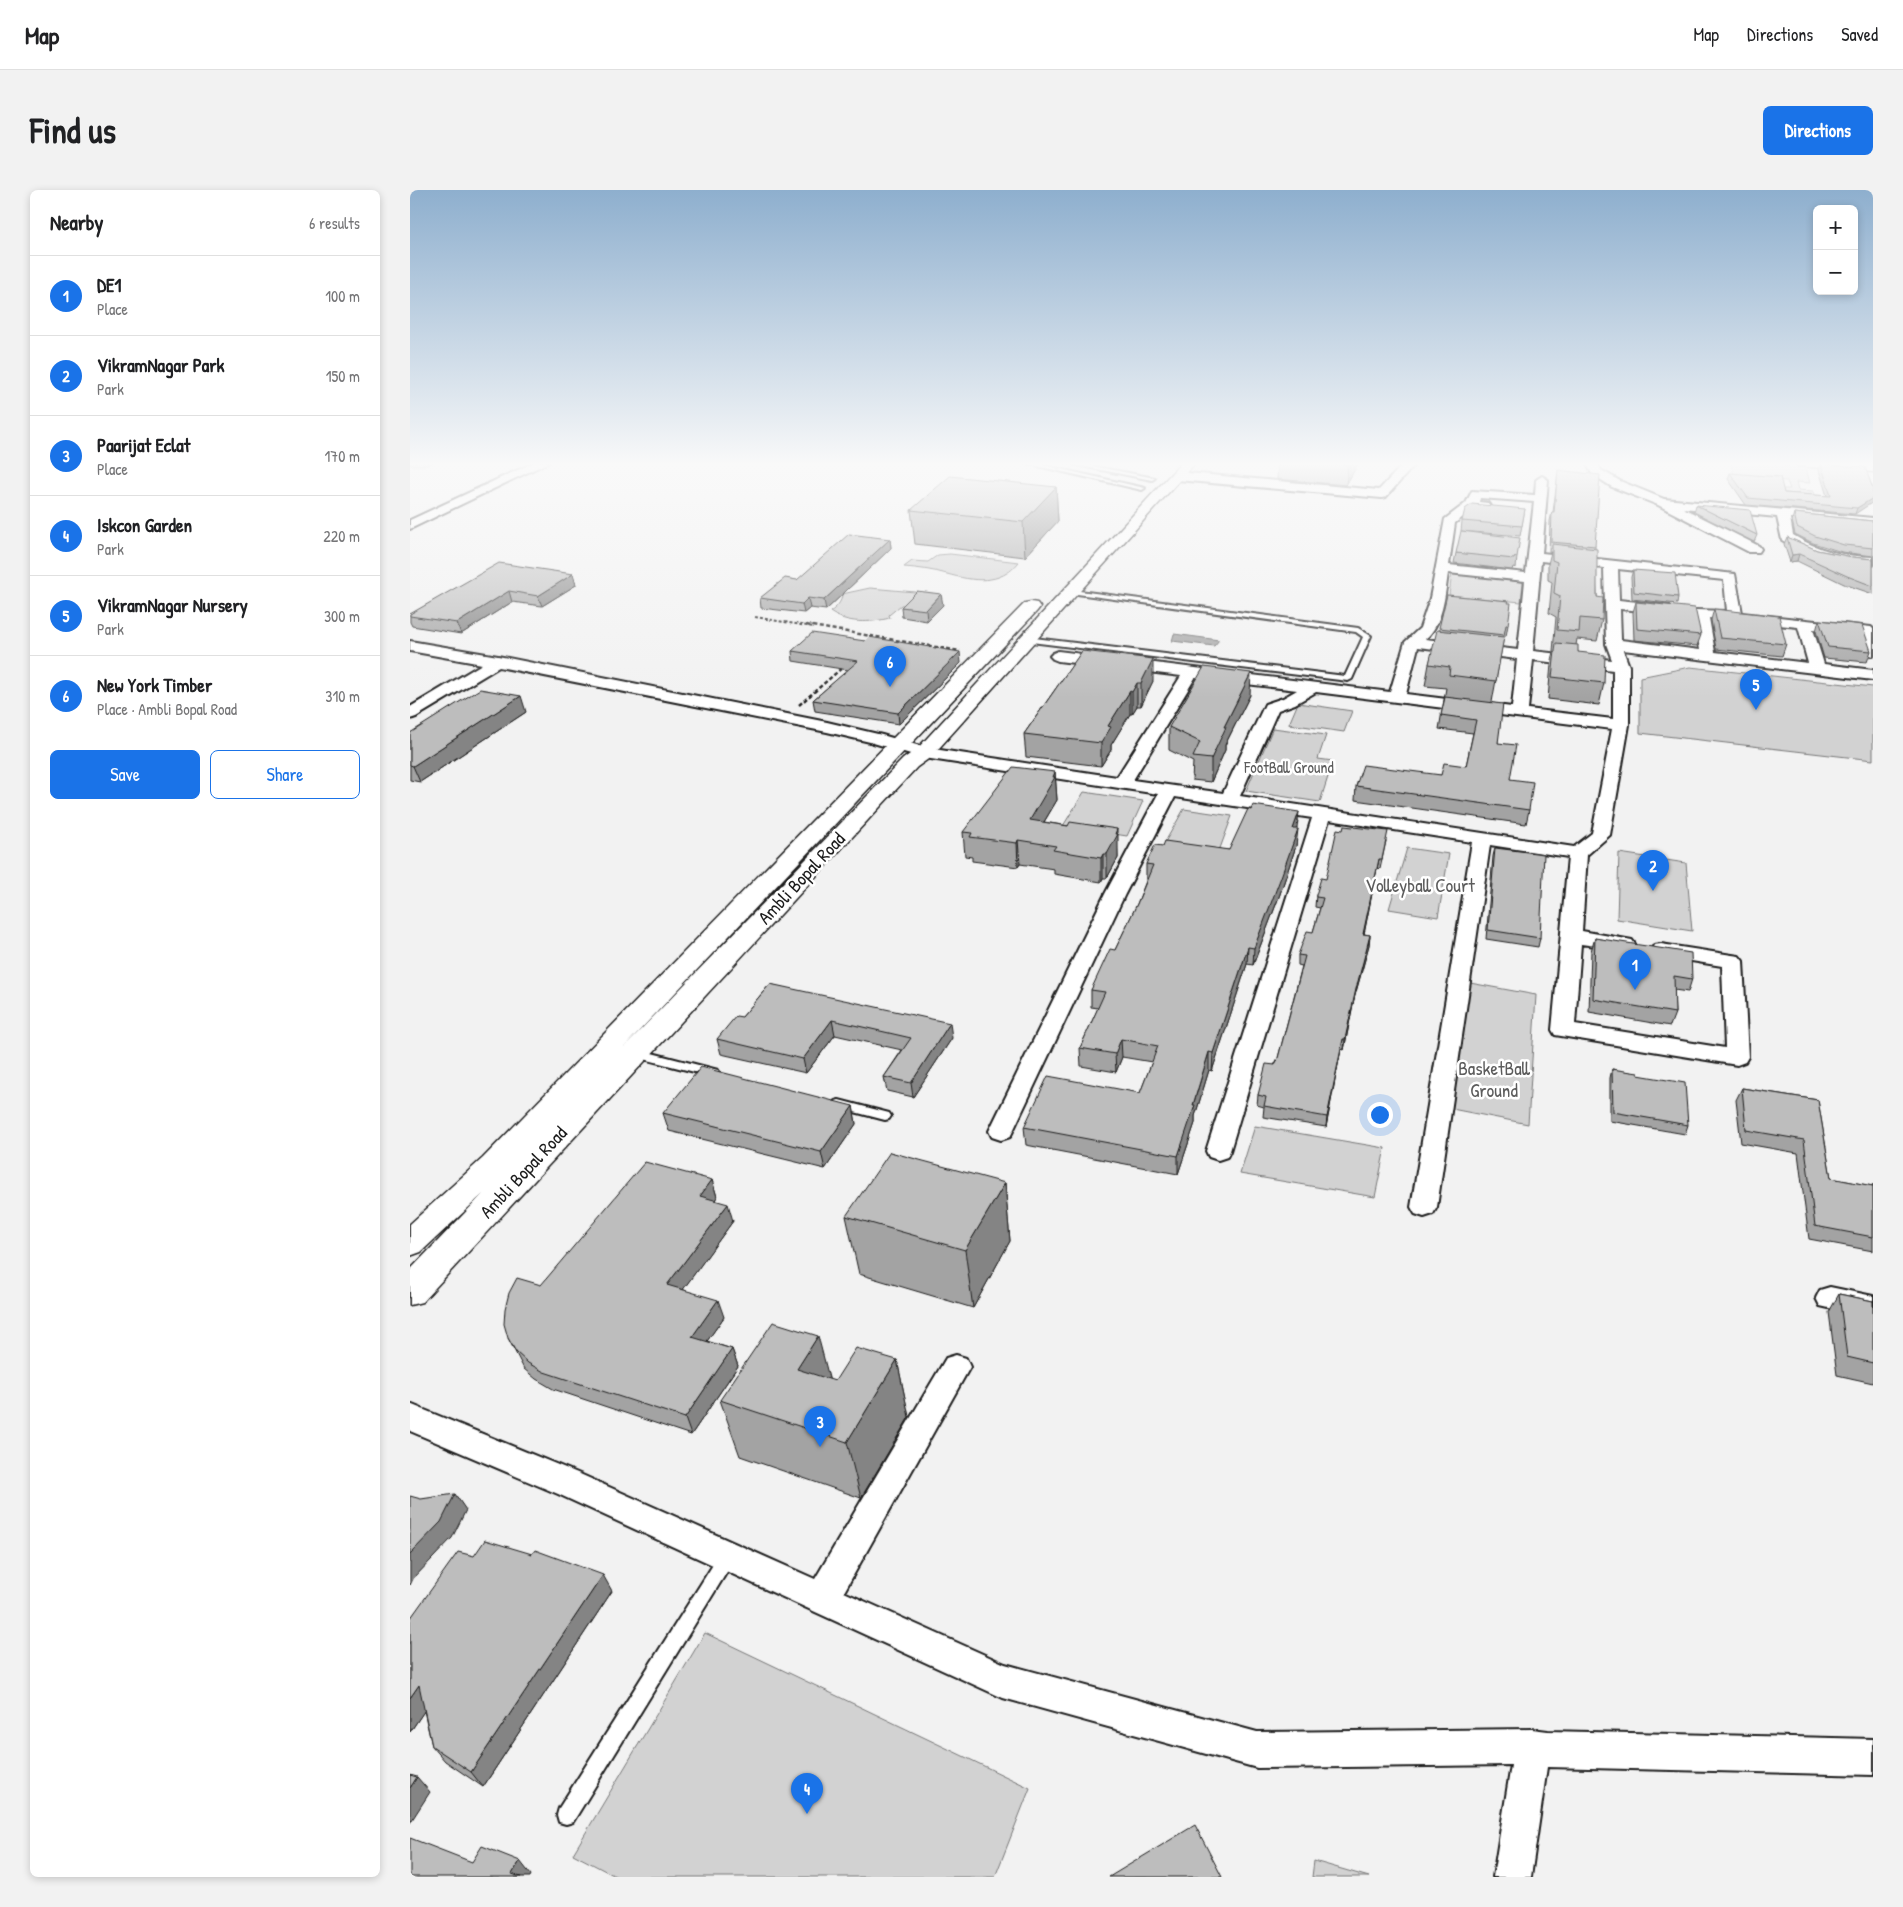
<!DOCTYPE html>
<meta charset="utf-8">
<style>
body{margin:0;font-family:"Patrick Hand",sans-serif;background:#f2f2f2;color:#202124}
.controls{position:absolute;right:15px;top:15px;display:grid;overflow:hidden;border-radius:8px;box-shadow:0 2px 8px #0003}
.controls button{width:45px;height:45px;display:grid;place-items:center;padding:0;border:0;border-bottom:1px solid #e0e0e0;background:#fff;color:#202124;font:25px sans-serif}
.you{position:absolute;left:969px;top:924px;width:18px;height:18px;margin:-12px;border:4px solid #fff;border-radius:50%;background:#1a73e8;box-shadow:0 0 0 8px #1a73e833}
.badge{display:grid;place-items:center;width:32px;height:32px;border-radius:50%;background:#1a73e8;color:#fff;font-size:16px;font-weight:700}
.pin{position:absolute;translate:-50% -41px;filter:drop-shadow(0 1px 2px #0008)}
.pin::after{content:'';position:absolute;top:26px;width:18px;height:15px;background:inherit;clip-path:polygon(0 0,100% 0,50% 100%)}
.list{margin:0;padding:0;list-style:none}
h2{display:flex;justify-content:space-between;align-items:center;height:65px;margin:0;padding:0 20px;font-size:21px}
h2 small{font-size:16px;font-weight:400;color:#757577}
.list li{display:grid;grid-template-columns:32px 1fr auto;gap:15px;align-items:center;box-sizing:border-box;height:80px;padding:0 20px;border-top:1px solid #e0e0e0}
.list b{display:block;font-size:19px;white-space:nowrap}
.list p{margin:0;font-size:16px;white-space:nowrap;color:#757577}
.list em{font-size:16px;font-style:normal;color:#757577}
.actions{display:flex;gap:10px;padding:15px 20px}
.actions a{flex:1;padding:11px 0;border:1px solid #1a73e8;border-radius:8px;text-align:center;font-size:18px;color:#1a73e8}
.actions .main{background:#1a73e8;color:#fff}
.map{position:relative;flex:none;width:1463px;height:1687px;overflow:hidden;border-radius:8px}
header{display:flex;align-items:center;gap:30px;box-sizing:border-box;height:70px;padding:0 25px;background:#fff;border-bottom:1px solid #e0e0e0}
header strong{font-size:24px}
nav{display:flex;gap:28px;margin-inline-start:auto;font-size:18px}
.intro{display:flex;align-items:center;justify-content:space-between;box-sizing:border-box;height:120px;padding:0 30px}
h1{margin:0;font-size:35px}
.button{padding:12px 22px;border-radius:8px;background:#1a73e8;color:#fff;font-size:18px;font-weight:700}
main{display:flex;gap:30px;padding:0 30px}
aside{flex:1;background:#fff;border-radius:8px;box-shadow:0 2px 8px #0003}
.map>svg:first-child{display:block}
.green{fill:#d2d2d2;stroke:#777}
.water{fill:#a8a8a8;stroke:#707070}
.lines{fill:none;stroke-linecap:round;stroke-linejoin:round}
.service-casing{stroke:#1c1c1c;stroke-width:4}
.minor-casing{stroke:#1c1c1c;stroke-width:4}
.tertiary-casing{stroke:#1c1c1c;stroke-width:3}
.path-far1{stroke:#1c1c1c;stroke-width:2;stroke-dasharray:3 2;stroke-linecap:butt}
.path{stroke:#1c1c1c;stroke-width:2.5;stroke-dasharray:4 2.5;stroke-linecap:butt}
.service{fill:#fff;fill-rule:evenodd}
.minor{fill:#fff;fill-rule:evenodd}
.tertiary{fill:#fff;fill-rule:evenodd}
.wall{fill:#a3a3a3;stroke:#1c1c1c}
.shaded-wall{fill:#848484;stroke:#1c1c1c}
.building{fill:#bdbdbd;stroke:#1c1c1c}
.labels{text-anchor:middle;stroke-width:5;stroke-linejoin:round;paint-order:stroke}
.far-park-label{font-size:16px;fill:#5c5c5c;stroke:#fff}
.street-label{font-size:19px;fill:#1c1c1c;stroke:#fff}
.park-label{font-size:19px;fill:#5c5c5c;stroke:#fff}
</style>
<header>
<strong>Map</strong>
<nav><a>Map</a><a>Directions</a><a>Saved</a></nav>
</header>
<div class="intro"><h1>Find us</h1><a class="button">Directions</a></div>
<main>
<aside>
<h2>Nearby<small>6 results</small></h2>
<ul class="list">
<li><span class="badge">1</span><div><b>DE1</b><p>Place</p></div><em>100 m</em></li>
<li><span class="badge">2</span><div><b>VikramNagar Park</b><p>Park</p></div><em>150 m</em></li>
<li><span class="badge">3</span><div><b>Paarijat Eclat</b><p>Place</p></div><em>170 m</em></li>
<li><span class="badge">4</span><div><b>Iskcon Garden</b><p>Park</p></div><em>220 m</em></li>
<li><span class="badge">5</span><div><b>VikramNagar Nursery</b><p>Park</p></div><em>300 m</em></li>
<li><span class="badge">6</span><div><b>New York Timber</b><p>Place · Ambli Bopal Road</p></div><em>310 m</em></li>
</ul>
<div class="actions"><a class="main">Save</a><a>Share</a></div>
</aside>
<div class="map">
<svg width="1463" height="1687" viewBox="0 0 1463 1687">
<rect width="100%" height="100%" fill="#f2f2f2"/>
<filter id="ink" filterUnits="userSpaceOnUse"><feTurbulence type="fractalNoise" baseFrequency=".02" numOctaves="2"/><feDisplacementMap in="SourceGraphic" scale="10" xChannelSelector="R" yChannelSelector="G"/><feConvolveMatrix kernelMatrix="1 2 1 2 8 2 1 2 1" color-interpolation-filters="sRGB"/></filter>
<g filter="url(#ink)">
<!-- green -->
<g class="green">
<path d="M1321 272 1396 278 1400 293 1386 292 1388 300 1403 301 1406 309 1372 306 1371 299H1380L1377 291 1324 286Z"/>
<path d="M540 364 609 372C590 396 563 391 537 384 523 380 508 378 494 377L502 371 518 372 528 365Z"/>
<path d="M1042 383 1113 391 1111 412 1039 405Z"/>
<path d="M460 398 505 402 511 407 504 414 491 415 479 425 480 428C459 433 437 434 420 422 426 418 432 412 432 404Z"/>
<path d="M1280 477 1463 497V570L1230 543V487Z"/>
<path d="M888 513 942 521 934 542 879 534Z"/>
<path d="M863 538 916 545 908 569 923 571 910 612 836 601Z"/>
<path d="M674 602 733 611 717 646 653 636Z"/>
<path d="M774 619 822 626 809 661 755 652Z"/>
<path d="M997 658 1039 664 1028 727 979 719Z"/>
<path d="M1209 663 1276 673 1282 741 1207 729Z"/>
<path d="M1060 793 1126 805 1118 934 1042 919Z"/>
<path d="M845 936 975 958 965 1007 830 984Z"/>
<path d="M295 1443 620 1598 585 1687H207L163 1664Z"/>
<path d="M904 1671 959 1687H902Z"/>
</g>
<!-- water -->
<path class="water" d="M764 444 809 450 804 456 762 451Z"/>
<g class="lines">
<defs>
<g id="service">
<path d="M610 272H619L735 298 732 300Z"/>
<path d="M651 272H661L745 288 742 290Z"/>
<path d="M662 400 948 438 961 446 942 489 938 491 613 451 612 449 616 447 935 486 953 447 946 442 660 403 658 402Z"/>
<path d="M226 859 308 880 310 883 304 887 222 866 220 863Z"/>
<path d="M429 910 479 923 481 926 479 929 475 930 425 917 423 914 425 911Z"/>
<path d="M317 1359 323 1362 325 1367 323 1372 163 1632 156 1634 149 1632 147 1625 149 1618 311 1362Z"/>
</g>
<g id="minor">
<path d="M125 272H139L0 339V330Z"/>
<path d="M995 272H1007L976 307 972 308 767 290 761 286 767 282 969 300Z"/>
<path d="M1176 272H1187L1191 280 1210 291 1254 309 1463 328V336L1380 328 1383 345C1408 361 1434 366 1463 367V375C1431 373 1400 368 1372 350L1367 327 1273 318 1349 356 1351 359 1349 362H1339L1248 315 1202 297 1182 284Z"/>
<path d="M1132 286 1138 290 1132 363 1325 384 1332 423 1461 437 1463 439V466L1458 464 1450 444 1403 439 1414 474 1463 480V490L1213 460 1219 476V535L1200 645 1177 665 1172 741 1222 750 1225 754 1222 758 1215 760 1171 754 1165 834 1315 858 1312 776 1251 766 1244 765 1241 760 1244 755 1251 754 1322 765 1329 766 1333 771 1338 867 1335 872 1327 875 1145 845 1142 840 1158 667 1080 655 1027 1017 1023 1024 1014 1027 1005 1024 1001 1017 1062 652 919 630 820 961 817 967 808 970 799 967 796 961 902 628 765 607 715 704 603 941 600 947 591 950 582 947 579 941 695 704 748 604 514 568 460 552 417 542 89 477 6 527 0 529V517L72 474 0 461V451L88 466 417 532 472 545 517 558 707 587 771 486 648 471 643 469 640 466 643 463 648 461 980 502 995 452 1010 438 1020 408 1035 329 1056 313 1062 301 1125 305 1126 290ZM1070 308 1124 312 1116 383 1039 375 1045 333 1064 319 1074 320 1080 316 1078 313 1069 312ZM1131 371 1194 378 1196 454 1202 470 1123 461ZM1208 379 1314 390 1317 421 1286 420 1284 423 1290 460 1211 450 1210 419 1255 423 1260 422 1262 419 1260 416 1255 415 1209 410ZM1038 383 1115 391 1108 460 1015 449C1033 435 1035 404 1038 383ZM1299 428 1388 437 1398 473 1305 462ZM1008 457 1107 469 1102 517 996 504ZM1123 470 1203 480V529L1118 519ZM785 488 887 500 873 508 855 514 813 603 723 590ZM906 502 1202 539 1182 643 1164 657 830 606 868 520 885 514Z"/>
<path d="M1420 1097 1463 1106V1128L1410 1116 1406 1108 1410 1100Z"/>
<path d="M546 1165 556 1168 560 1177 434 1402 595 1474 847 1542 1122 1539 1138 1541 1463 1549V1585L1137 1577 1121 1687H1083L1101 1575 847 1578 593 1508 148 1304 0 1241V1214L170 1284 405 1389 536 1168Z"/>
</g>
<g id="tertiary">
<path d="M772 272H786L521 567 507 577 12 1112 0 1115V1080L73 1004 11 1062 0 1066V1034L73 968 615 413 621 412 627 413 630 417 627 421 212 859 493 569 507 559Z"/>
<path d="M1382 272H1437L1463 274V282L1389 276Z"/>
</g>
</defs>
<!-- service casing -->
<use href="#service" class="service-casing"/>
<!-- minor casing -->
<use href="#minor" class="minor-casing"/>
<!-- tertiary casing -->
<use href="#tertiary" class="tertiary-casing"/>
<!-- path-far1 -->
<path class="path-far1" d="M345 427 403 437"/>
<!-- path -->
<g class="path">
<path d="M396 435 550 461"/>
<path d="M389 515 433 477"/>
</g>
<!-- service -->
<use href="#service" class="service"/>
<!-- minor -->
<use href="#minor" class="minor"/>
<!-- tertiary -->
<use href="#tertiary" class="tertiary"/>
</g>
<!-- wall -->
<g class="wall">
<path d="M0 272H24L18 275H0Z"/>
<path d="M868 272H949L936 295 867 289Z"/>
<path d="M1411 274 1463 299 1445 324 1336 315 1318 289 1320 283 1374 303 1417 306 1409 280Z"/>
<path d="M1148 280 1185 356 1187 407 1192 430 1187 451 1167 449 1166 455 1168 462 1194 493 1189 515 1138 509 1141 474 1144 462 1143 461 1146 427 1139 423 1142 392 1138 390V374L1141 362H1139L1140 331 1142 322H1143L1147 290Z"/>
<path d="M646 297 648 331 615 367 505 354 501 320Z"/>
<path d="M1286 315 1347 345 1344 352 1284 322Z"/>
<path d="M1115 319 1110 346 1051 341 1052 331Z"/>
<path d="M1384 323 1463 331V366L1432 362 1403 353 1385 344 1382 330Z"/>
<path d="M1377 347 1407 360 1442 367 1463 369V404L1434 394 1387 371 1380 372 1374 354Z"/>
<path d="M480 349 481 358 416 420 400 418 394 423 351 418 350 408 387 390Z"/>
<path d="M1046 363 1107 367 1106 378 1103 377 1102 380 1044 373Z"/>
<path d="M1223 380 1268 407 1267 414 1222 409 1221 387Z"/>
<path d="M163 384 166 395 132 416 102 412 51 444 2 436 0 432V424Z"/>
<path d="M1037 405 1098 435 1096 446H1094L1082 512 1088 553 1100 589 1119 620 1116 634 945 610 946 596 1031 585 1056 576 1063 543 1029 539 1036 498 1015 496 1019 474 1029 440Z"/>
<path d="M1226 412 1291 445 1287 456 1224 450 1223 422Z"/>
<path d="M533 415 517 431 492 427 491 417Z"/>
<path d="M1304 419 1376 454 1372 466 1306 459 1301 430Z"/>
<path d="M1409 430 1461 461 1457 472 1414 468 1406 441Z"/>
<path d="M455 451 551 473 489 534 405 521 403 510 438 480 383 471 382 461Z"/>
<path d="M672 461 743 491 731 516H727L722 524H720L701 555V560L691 576 616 567 614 544Z"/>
<path d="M840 505 815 555V560L801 592 782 590 783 572 759 560V537Z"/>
<path d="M116 522 10 592 0 590V543Z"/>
<path d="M645 582 647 610 634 632 707 644 708 668 697 688H693L691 692 644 684V679L610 674 608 677 562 671V667L555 666 553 642Z"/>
<path d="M887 639 886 656 870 704 843 775 837 774 802 881 799 880 785 926V933L768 984 616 955 614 937 730 903 742 872 712 867 706 882 671 876 670 858 688 818 681 817V800L705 760 727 714 736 691V674L753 656 819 660Z"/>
<path d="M976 651 970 679 967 678 954 744 960 745 959 755 944 809 934 860 931 859 916 937 853 927 854 917 847 915 848 905 868 868 892 776 888 775V765L903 742 910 718 905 717 906 705 916 689Z"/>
<path d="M1085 658 1130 748 1128 757 1076 749 1083 666Z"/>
<path d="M1185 748 1282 789 1278 802 1264 800 1265 823 1260 836 1179 822 1181 761Z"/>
<path d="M360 794 542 848 503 907 477 901 474 887 492 860 425 845 396 883 311 864 307 849 332 827Z"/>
<path d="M1202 879 1228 885 1278 935 1275 944 1200 931V888Z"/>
<path d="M1332 898 1408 910 1421 988 1462 996 1463 994V1061L1399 1049 1388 963 1331 953 1326 910Z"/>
<path d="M443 916 446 934 415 979 259 941 253 923Z"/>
<path d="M302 990 307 1007 305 1010 323 1031 273 1099 314 1127 297 1151 322 1159 328 1176 281 1245 143 1199 126 1189 114 1179 98 1148Z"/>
<path d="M595 993 600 1051 563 1118 449 1084 436 1026Z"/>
<path d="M1429 1104 1463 1111V1193L1427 1185 1419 1122Z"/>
<path d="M487 1170 499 1227 451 1308 330 1266 310 1210 419 1190 425 1191Z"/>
<path d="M64 1366 202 1401 73 1597 35 1571 22 1556 14 1521 0 1542V1422V1428Z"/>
</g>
<!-- shaded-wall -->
<g class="shaded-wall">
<path d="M17 272H24L18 275Z"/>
<path d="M939 272H949L936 295 938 275Z"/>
<path d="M646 297 648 331 615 367 613 332Z"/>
<path d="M1463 308V312L1445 324 1447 318Z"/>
<path d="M480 349 481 358 416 420 414 410Z"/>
<path d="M1389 364 1387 371 1380 372 1382 365Z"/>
<path d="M163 384 166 395 132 416 128 406Z"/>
<path d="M99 401 102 412 51 444 47 433Z"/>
<path d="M531 404 533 415 517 431 516 420Z"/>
<path d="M398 408 400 418 394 423 392 414Z"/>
<path d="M550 462 551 473 489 534 488 523Z"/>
<path d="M743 469V491L731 516V493Z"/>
<path d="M841 483 840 505 815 555V560L801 592V569L814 537Z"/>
<path d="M727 493V516L722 524V502Z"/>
<path d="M720 501V524L701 555V560L691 576V553L698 536Z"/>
<path d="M111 506 116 522 10 592 3 576Z"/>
<path d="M645 582 647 610 622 652 620 630Z"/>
<path d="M889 622 887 638 881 655 883 639Z"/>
<path d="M707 639V646L708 644V668L697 688V664Z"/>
<path d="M888 639 886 656 870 704 843 775 844 758Z"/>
<path d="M608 650 610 674 608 677 607 653Z"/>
<path d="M693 664V688L691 692V668Z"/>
<path d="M969 669 967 678 952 754 953 744Z"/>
<path d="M960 745 959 755 944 809 934 860 935 849 946 799Z"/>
<path d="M838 757 837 774 802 881 803 863Z"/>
<path d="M422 830 425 845 396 883 393 869Z"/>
<path d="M540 833 542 848 503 907 501 893Z"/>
<path d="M711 849 712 867 706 882 705 864Z"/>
<path d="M933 849 931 859 916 937 917 927Z"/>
<path d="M799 862V880L785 926V933L768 984V966Z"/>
<path d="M443 916 446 934 415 979 411 962Z"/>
<path d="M302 990 307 1007 295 1023 290 1006Z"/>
<path d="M595 993 600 1051 563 1118 555 1060Z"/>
<path d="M318 1014 323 1031 264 1112 257 1095Z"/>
<path d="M308 1110 314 1127 288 1164 282 1147Z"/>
<path d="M408 1146 423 1203 387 1179Z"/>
<path d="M322 1159 328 1176 281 1245 275 1228Z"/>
<path d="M487 1170 499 1227 451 1308 437 1252Z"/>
<path d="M45 1304 56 1320 42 1348 3 1389 0 1395V1364Z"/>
<path d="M193 1385 202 1401 73 1597 61 1582Z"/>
<path d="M9 1495 21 1511 0 1542V1508Z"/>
<path d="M7 1587 20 1602 0 1633V1598Z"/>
<path d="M110 1671 121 1685 120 1687H105L102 1684Z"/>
</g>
<!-- building -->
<g class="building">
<path d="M905 272H939L938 275Z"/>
<path d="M1411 274 1455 277 1463 299V308L1447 318 1338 308 1320 283 1370 287 1374 303 1421 306Z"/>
<path d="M1148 280 1190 285 1185 356 1141 352 1142 322H1144Z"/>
<path d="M540 286 646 297 613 332 501 320Z"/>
<path d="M1062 314 1115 319 1112 336 1052 331 1055 319Z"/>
<path d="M1286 315 1340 320 1347 345Z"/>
<path d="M1384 323 1463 331V358L1434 355 1405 346 1387 337Z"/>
<path d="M1051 341 1110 348 1107 367H1105L1104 369 1046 363Z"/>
<path d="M439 344 480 349 414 410 398 408 392 414 350 408 375 388 387 390Z"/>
<path d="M1377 347 1407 360 1442 367 1463 369V396L1437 386 1389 364 1382 365Z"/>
<path d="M1142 354 1187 359V407L1193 408 1192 430 1170 428 1169 442 1147 440 1150 406 1144 403 1147 372 1142 370Z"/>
<path d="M89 373 163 384 128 406 99 401 47 433 0 426V424Z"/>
<path d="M1223 380 1265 383 1268 407 1224 402Z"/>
<path d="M507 401 531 404 516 420 491 417Z"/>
<path d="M1037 405 1099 411 1098 413H1101L1098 435H1096L1094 445 1029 438Z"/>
<path d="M1226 412 1285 418 1291 445 1227 439Z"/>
<path d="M1304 419 1369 426 1376 454 1310 448Z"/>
<path d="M1409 430 1452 435 1461 461 1418 457Z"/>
<path d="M1027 440 1094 447 1086 491 1039 485 1040 477 1019 474Z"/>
<path d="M402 443 455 451 459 447 550 462 488 523 403 510 448 471 382 461Z"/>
<path d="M1146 453 1168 455V462L1195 465 1194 493 1142 487Z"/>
<path d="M672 461 743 469 731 493H727L722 502 720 501 698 536 701 537 691 553 614 544Z"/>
<path d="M794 477 841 483 814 537H816L801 569 783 567 790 552 759 537Z"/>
<path d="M70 499 111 506 3 576 0 575V543Z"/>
<path d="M1035 507 1093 514 1088 553 1106 555 1100 589 1123 592 1119 620 946 596 953 575 1031 585 1034 573 1056 576 1066 530 1031 525Z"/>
<path d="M603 577 645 582 643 587H645L620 630 658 636 660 632 707 639 705 644H708L697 664H693L691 668 643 660 646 656 608 650 607 653 560 647 562 643 553 642Z"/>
<path d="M843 615 889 622 883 639H888L871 687 844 758 838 757 803 863 799 862 783 915H785L768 966 614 937 638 886 730 903 748 856 711 849 705 864 670 858 695 802 681 800 700 759 705 760 727 714 743 675 736 674 745 655 753 656 755 651 819 660 838 619 841 620Z"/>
<path d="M934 636 978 641 972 669H969L953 744 960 745 946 799 935 849H933L917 927 854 916 856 907 848 905 856 874 865 875 868 868 895 766 888 765 897 741 903 742 913 708 906 707V705L911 688 916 689 927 639 933 640Z"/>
<path d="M1085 658 1134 664 1130 748 1078 740Z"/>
<path d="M1185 748 1281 763 1282 789 1264 786 1265 823 1183 809Z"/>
<path d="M360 794 540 833 501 893 474 887 501 848 422 830 393 869 307 849 326 826 332 827Z"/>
<path d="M291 877 443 916 411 962 253 923Z"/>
<path d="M1202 879 1228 883V885L1275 893 1278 935 1203 922Z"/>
<path d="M1332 898 1408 910 1421 988 1463 996V1047L1405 1036 1394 950 1336 940Z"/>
<path d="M480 962 595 993 555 1060 436 1026Z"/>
<path d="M235 972 302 990 290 1006 318 1014 257 1095 308 1110 282 1147 322 1159 275 1228 134 1182 118 1173 106 1162 98 1148 94 1134 95 1119 99 1103 107 1088 131 1095Z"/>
<path d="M1429 1104 1463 1111V1173L1437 1167Z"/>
<path d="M363 1132 408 1146 387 1179 425 1191 446 1158 487 1170 437 1252 310 1210Z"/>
<path d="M45 1304 31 1332 0 1364V1306L11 1309Z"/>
<path d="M75 1350 122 1364 125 1360 193 1385 61 1582 22 1556 9 1495 0 1508V1429L48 1362 64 1366Z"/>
<path d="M0 1585 7 1587 0 1598Z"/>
<path d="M785 1635 812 1687H699Z"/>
<path d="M0 1648 62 1672 72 1656 110 1671 102 1684 111 1687H0Z"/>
</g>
</g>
<!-- sky -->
<linearGradient id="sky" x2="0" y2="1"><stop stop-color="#8eafce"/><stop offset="0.54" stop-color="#f9f9f9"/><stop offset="1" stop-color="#f9f9f9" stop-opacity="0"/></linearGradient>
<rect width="1463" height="508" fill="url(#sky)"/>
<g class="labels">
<!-- far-park labels -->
<g class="far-park-label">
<text x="879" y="583">FootBall Ground</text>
</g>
<!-- street labels -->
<g class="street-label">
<text transform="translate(391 688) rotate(-47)" y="7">Ambli Bopal Road</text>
<text transform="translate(113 982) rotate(-47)" y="7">Ambli Bopal Road</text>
</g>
<!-- park labels -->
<g class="park-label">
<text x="1010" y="702">Volleyball Court</text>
<text x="1084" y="885">BasketBall<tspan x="1084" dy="22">Ground</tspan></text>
</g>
</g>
</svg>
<div class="controls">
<button>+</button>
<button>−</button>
</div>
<div class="you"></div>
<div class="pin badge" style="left:1225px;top:800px">1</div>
<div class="pin badge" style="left:1243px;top:701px">2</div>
<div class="pin badge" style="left:410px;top:1257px">3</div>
<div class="pin badge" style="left:397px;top:1624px">4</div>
<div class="pin badge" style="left:1346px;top:520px">5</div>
<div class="pin badge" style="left:480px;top:497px">6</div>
</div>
</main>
